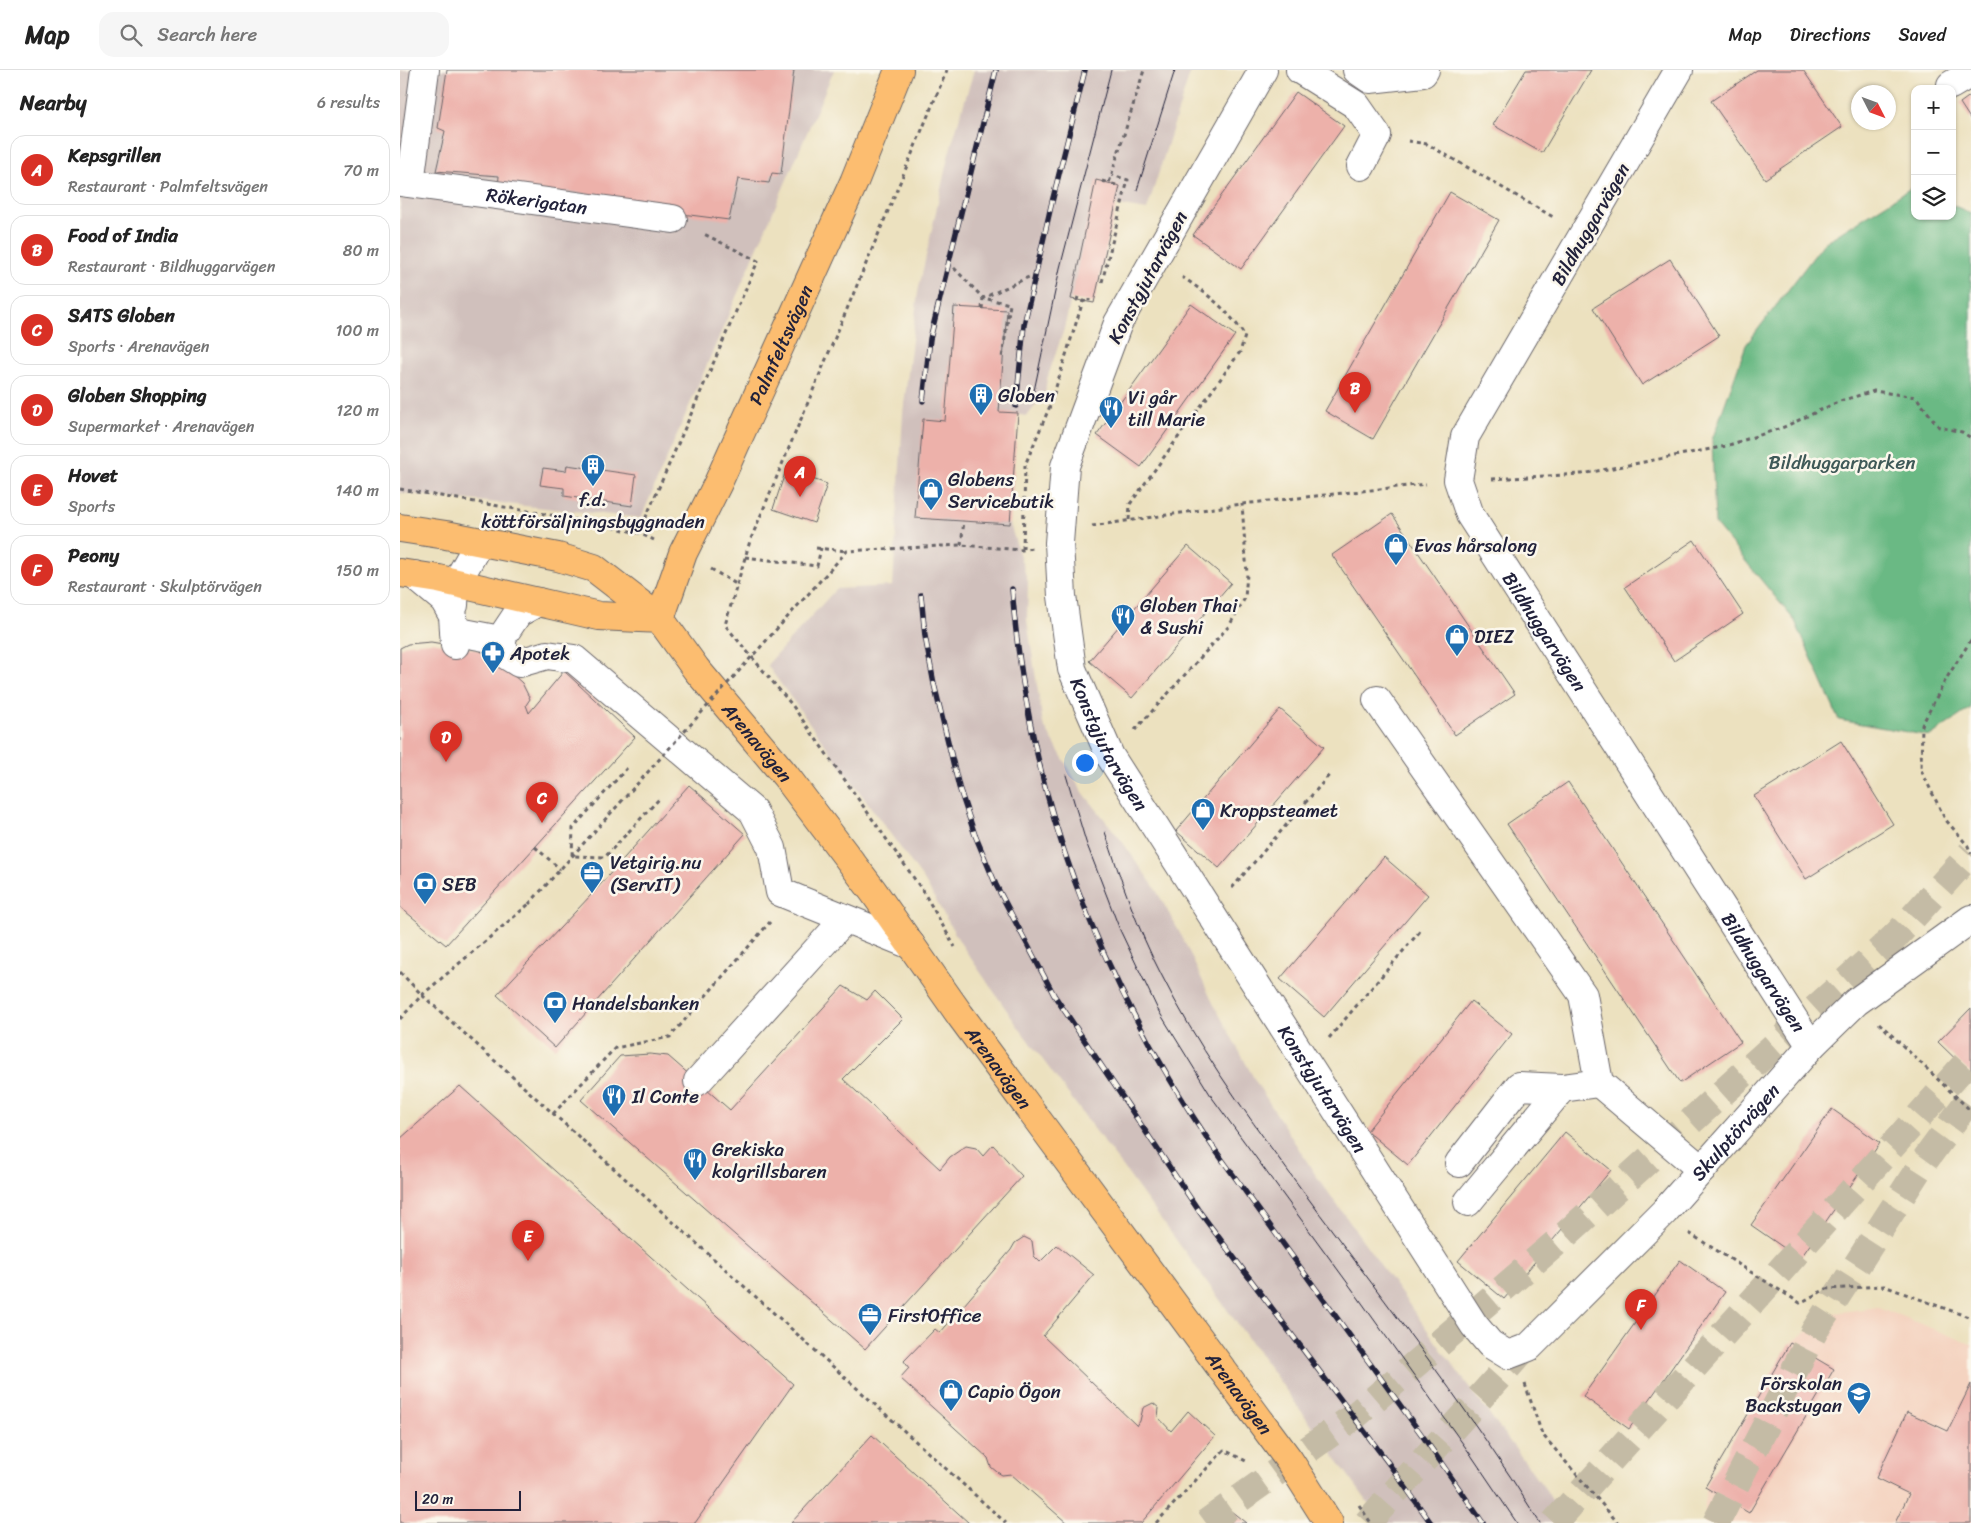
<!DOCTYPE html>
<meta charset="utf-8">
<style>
body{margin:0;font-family:Sriracha,sans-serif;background:#f6f6f6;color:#222}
.controls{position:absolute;right:15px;top:15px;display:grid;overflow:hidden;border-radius:10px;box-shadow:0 1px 4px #0004}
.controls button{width:45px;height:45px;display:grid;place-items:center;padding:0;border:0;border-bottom:1px solid #e0e0e0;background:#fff;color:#222;font:25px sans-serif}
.compass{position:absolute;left:1451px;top:15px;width:45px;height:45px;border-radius:50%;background:#fff;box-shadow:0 1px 4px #0004;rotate:132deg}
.scale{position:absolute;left:15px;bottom:12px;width:106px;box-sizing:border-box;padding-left:5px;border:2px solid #22223b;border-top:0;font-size:14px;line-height:18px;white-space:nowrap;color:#22223b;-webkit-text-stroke:4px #fbf7ec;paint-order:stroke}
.you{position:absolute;left:684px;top:692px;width:18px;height:18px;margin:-12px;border:4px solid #fff;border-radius:50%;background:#1a73e8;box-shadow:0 0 0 8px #1a73e833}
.badge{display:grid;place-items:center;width:32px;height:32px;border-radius:50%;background:#d93025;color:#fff;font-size:16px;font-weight:700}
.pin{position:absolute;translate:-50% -41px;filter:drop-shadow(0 1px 2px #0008)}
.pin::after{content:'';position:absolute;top:26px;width:18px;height:15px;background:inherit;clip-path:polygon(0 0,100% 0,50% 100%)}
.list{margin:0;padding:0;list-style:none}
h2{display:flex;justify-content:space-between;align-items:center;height:65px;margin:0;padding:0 20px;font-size:21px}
h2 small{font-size:16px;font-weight:400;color:#767676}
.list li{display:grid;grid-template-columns:32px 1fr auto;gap:15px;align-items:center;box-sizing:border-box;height:70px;margin:0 10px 10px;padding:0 10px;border:1px solid #e0e0e0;border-radius:15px}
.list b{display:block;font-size:19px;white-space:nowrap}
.list p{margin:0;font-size:16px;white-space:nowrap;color:#767676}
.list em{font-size:16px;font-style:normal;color:#767676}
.icon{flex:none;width:28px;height:28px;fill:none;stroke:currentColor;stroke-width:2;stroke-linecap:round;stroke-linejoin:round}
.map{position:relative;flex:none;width:1571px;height:1453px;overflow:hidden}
header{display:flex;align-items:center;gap:30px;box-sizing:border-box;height:70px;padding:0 25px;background:#fff;border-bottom:1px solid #e0e0e0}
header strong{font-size:24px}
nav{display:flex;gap:28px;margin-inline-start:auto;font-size:18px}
.search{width:350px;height:45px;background:#f6f6f6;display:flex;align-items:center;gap:12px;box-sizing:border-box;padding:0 18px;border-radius:15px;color:#767676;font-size:19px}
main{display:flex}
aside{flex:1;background:#fff}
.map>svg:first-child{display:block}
.built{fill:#f4d3c0}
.industrial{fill:#d0c0bc}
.forest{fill:#6bb984;stroke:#466e60}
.building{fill:#edb1aa}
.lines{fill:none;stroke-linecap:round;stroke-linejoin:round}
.highway-tunnel{stroke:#c4bba5;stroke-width:28;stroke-dasharray:28 14;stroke-linecap:butt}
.minor-casing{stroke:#696569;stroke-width:30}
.major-casing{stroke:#696569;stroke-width:30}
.path{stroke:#696569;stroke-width:3;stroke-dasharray:4 4;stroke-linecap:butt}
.minor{stroke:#fff;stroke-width:28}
.major{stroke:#fcbd6f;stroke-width:28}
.tram{stroke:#22223b;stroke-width:1}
.rail-casing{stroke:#22223b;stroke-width:5.5}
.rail{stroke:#fbf7ec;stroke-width:4;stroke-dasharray:11;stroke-linecap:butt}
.path-bridge{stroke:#696569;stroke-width:3;stroke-dasharray:4 4;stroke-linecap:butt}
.labels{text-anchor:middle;stroke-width:5;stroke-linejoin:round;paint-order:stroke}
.street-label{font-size:19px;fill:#22223b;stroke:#fbf7ec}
.poi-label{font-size:19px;fill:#22223b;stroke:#fbf7ec;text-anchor:start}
.park-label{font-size:19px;fill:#3f5958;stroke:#fbf7ec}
</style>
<header>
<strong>Map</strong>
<div class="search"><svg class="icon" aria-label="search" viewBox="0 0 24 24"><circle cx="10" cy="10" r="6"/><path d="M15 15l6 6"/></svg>Search here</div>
<nav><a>Map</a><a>Directions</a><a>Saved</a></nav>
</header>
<main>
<aside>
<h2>Nearby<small>6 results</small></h2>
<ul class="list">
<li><span class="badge">A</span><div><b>Kepsgrillen</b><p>Restaurant · Palmfeltsvägen</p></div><em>70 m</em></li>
<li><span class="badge">B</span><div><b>Food of India</b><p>Restaurant · Bildhuggarvägen</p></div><em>80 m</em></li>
<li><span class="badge">C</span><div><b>SATS Globen</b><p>Sports · Arenavägen</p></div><em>100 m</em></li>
<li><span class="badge">D</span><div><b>Globen Shopping</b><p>Supermarket · Arenavägen</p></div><em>120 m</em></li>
<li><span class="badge">E</span><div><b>Hovet</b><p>Sports</p></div><em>140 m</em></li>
<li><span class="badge">F</span><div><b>Peony</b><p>Restaurant · Skulptörvägen</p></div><em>150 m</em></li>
</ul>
</aside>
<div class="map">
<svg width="1571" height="1453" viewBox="0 0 1571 1453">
<rect width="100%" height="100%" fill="#fbf7ec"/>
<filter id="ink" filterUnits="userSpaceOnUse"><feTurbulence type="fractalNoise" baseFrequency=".02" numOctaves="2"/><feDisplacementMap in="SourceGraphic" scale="10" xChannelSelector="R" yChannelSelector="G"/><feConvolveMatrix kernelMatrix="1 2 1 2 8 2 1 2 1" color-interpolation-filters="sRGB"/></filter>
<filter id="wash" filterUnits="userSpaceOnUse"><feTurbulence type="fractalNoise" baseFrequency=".0096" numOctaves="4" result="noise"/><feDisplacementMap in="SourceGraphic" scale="20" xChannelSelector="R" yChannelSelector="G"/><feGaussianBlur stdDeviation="1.12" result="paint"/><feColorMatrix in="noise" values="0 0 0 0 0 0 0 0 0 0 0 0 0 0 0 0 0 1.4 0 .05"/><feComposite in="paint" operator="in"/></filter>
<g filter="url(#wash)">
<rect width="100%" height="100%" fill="#ece1bf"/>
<!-- built -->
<path class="built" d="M1478 1237 1571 1274V1453H1305V1417L1390 1273 1434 1243Z"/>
<!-- industrial -->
<g class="industrial">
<path d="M0 0H434L241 448 0 423Z"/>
<path d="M574 0H791L747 140 716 135 694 233 671 229 664 259 647 309 645 324 627 346 606 343 610 454 628 512 627 550 643 654 682 721 721 770 755 818 782 867 813 933 856 1012 915 1104 1049 1290 1146 1420 1165 1453H983L725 1100 619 958 561 874 524 810 367 595 436 519 493 516 503 343 518 222 549 83Z"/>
</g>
<!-- forest -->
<path class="forest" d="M1511 118 1515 120V146H1552V135L1571 143V638L1530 666 1439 650 1395 551 1315 454 1312 370 1346 275 1424 173Z"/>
<g id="blocks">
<!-- building -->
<g class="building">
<path d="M47 0H394L381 104 372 103 369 113 338 109 329 150 274 143 225 130 167 121 164 130 98 118 99 106 36 101 45 61 38 58Z"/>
<path d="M1126 0H1191L1142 83 1093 55Z"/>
<path d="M1357 0H1403L1442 57 1365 109 1311 31Z"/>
<path d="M896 22 944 56 841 199 793 165Z"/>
<path d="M1571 25V50L1560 33Z"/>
<path d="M696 110 720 116 694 233 671 229Z"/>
<path d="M1050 122 1099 150 973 369 925 341Z"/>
<path d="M1270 189 1319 266 1242 315 1193 238Z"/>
<path d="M791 234 835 265 741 397 697 365Z"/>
<path d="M554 237 607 240 599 342 618 343 610 454 515 448 523 349 545 351Z"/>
<path d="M167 395 236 405 232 436 164 426V418L140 415 143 398 166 401Z"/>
<path d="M386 400 427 414 414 453 373 439Z"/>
<path d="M992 444 1115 624 1055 665 932 485Z"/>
<path d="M1294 470 1343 544 1274 591 1225 517Z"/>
<path d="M788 476 831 513 732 628 689 591Z"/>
<path d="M31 572 79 580 102 595 122 613 130 629 126 635 129 643 164 601 235 667 46 875 0 837V578L8 574Z"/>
<path d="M880 639 924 677 819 798 776 761Z"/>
<path d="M1441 671 1493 754 1406 809 1354 726Z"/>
<path d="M1168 712 1341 972 1280 1013 1107 754Z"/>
<path d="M289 715 345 764 155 978 97 925 192 824Z"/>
<path d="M984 787 1028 825 924 947 880 909Z"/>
<path d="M443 916 467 930 475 921 503 949 443 1009 540 1099 550 1087 566 1076 576 1078 583 1086 593 1075 622 1106 465 1279 181 1030 220 986 250 984 268 986 330 1040Z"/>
<path d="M1071 931 1112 964 1008 1095 967 1061Z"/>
<path d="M1571 938V1004L1538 972Z"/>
<path d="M60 1016 393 1314 295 1453H0V1069Z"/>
<path d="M1432 1039 1480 1073 1400 1189 1351 1155Z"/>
<path d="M1165 1062 1211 1100 1104 1229 1058 1191Z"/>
<path d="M624 1167 632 1171 634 1186 640 1192 657 1175 694 1205 643 1266 737 1356 740 1351 743 1338 753 1333 759 1338 758 1347 771 1361 788 1341 815 1366 741 1453H667L611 1404 602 1405 597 1402 591 1397 588 1388 500 1308 509 1298 504 1291 535 1259 540 1263 611 1180 615 1173Z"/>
<path d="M1280 1190 1325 1222 1229 1359 1183 1326Z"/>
<path d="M1390 1273 1434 1299 1349 1443 1305 1417Z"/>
<path d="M1571 1314V1453H1495L1509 1424 1476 1408 1507 1342 1548 1361Z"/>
<path d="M472 1365 569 1453H391Z"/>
<path d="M831 1441 846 1453H821Z"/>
</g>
</g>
</g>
<g filter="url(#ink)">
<use href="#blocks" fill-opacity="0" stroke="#696569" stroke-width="1"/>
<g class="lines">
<!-- highway-tunnel -->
<g class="highway-tunnel">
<path d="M1485 878 1571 783"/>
<path d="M806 1453 956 1345 1163 1167 1498 864"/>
<path d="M967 1453 1132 1270"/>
<path d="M1154 1453 1571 988"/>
<path d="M1316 1453 1415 1260 1520 1097 1571 1027"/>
</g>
<defs>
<g id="minor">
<path id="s1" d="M863 0 718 253 665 396 659 473 662 526 672 599 710 686 1074 1255 1090 1274 1108 1285 1129 1277 1264 1142 1411 976 1456 932 1571 849"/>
<path d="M900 0 956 35 977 65 961 96"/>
<path d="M957 0 970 9 1023 3 1025 0"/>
<path id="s2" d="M1279 0 1065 367 1058 410 1070 445 1411 976"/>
<path d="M1551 15 1571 3"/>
<path id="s3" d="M0 112 273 149"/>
<path d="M10 113 25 0"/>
<path d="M14 505 44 530 53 546 55 575"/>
<path d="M54 535 55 515 79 473"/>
<path d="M54 561 100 570 118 543 138 532"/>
<path d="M100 570 106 585 119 593 147 585 174 589 353 741 372 778 380 822 511 875"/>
<path d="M977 630 1183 925 1199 1013 1302 1100"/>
<path d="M298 1011 445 849"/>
<path d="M1059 1093 1119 1016 1162 1018"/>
<path d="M1068 1132 1162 1018 1199 1013"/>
</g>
<g id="major">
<path id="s4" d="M0 458 46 465 158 487 194 498 260 549 296 599 385 705 473 821 560 945 889 1390 929 1453"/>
<path d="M0 503 39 509 199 546 260 549"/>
<path id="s5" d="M260 549 283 483 318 413 454 112 499 0"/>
</g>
</defs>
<!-- minor casing -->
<use href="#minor" class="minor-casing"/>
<!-- major casing -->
<use href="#major" class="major-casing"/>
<!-- path -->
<g class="path">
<path d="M547 0 350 471 325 555 392 635 523 821 555 877"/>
<path d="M1008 71 1027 74 1155 148"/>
<path d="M702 111 709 113"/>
<path d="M716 115 709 113 744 0"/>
<path d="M554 198 583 228 631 206"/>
<path d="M702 212 728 110 712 105"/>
<path d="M678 227 677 230 689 232V229"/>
<path d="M582 239 583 228 610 234 602 288"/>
<path d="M1092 409 1182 404 1326 376 1384 357 1440 331 1474 321 1516 327 1539 357 1562 362 1571 368"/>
<path d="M0 419 162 447 239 463 254 470"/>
<path d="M729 450 730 434 840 282 845 266C829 241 807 223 782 207"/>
<path d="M692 456 842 434 1026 414"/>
<path d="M239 463 358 191 302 163"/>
<path d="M561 475 564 451"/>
<path d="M416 478 447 481"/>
<path d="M623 479 625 395 650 336 683 231"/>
<path d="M345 487 417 496 421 478"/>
<path d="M311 499 336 514"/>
<path d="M1571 570 1546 609 1522 655 1521 700 1545 749 1568 776 1571 784"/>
<path d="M735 660 829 556 845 528 847 504 842 434"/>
<path d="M227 698 173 758 172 786 205 787 259 729"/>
<path d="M135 777 160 799"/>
<path d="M832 818 931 703"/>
<path d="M0 902 22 925 606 1453"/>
<path d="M0 949 22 925 129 834"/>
<path d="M1479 953 1571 1041"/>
<path d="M929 968 1021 860"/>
<path d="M153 1044 215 978 270 967 370 852"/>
<path d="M1289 1163 1400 1233 1426 1219 1484 1216 1571 1248"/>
<path d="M1125 1314 1142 1364 1218 1453"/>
<path d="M959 1435 971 1453"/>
<path d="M756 1453 824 1380 848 1392"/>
</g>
<!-- minor -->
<use href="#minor" class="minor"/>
<!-- major -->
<use href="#major" class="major"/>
<!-- tram -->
<g class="tram">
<path d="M737 120 775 0"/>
<path d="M634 321 660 198 711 0"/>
<path d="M666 705 686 772 720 860 758 940 813 1029 952 1219 1071 1385 1117 1453"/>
<path d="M705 762C721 810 737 858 761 904 796 974 842 1038 888 1101 973 1217 1064 1330 1140 1453"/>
</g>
<defs>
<g id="rail">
<path d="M523 331 530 269 596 0"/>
<path d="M616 336 624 255 651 136 685 0"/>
<path d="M612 519C628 727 696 904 813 1077L1024 1368 1083 1453"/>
<path d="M521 525 525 566 534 614 559 717 575 765 596 815 654 925 799 1141 989 1394 1031 1453"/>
</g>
</defs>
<!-- rail casing -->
<use href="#rail" class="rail-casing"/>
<!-- rail -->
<use href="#rail" class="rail"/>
<!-- path-bridge -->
<path class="path-bridge" d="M129 834 447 481 561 475 622 480 632 478"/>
</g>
</g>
<!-- icons -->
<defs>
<symbol id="building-pin" viewBox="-11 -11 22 30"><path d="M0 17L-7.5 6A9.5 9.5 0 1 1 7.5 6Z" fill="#1f6fb2" stroke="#fbf7ec"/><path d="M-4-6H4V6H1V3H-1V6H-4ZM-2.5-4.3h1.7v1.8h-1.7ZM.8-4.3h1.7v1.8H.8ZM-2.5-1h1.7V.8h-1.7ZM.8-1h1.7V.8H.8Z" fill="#fff"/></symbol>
<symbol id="restaurant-pin" viewBox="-11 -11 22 30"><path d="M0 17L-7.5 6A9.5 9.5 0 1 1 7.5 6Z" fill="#1f6fb2" stroke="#fbf7ec"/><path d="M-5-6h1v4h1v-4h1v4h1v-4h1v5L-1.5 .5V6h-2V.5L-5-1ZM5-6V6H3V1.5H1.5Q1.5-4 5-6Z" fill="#fff"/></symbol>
<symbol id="shop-pin" viewBox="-11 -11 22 30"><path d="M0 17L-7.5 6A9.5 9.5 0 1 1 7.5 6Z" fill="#1f6fb2" stroke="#fbf7ec"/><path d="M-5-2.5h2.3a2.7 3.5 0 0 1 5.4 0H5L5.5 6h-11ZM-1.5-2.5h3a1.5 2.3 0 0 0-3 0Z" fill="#fff"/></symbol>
<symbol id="pharmacy-pin" viewBox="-11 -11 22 30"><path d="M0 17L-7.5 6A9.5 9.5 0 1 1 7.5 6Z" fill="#1f6fb2" stroke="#fbf7ec"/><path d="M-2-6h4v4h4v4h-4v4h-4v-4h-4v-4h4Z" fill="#fff"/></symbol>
<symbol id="office-pin" viewBox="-11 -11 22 30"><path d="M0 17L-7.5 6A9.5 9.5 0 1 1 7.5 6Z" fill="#1f6fb2" stroke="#fbf7ec"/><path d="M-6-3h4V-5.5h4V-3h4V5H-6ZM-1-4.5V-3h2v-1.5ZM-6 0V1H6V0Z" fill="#fff"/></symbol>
<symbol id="bank-pin" viewBox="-11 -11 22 30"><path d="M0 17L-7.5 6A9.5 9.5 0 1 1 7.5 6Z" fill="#1f6fb2" stroke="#fbf7ec"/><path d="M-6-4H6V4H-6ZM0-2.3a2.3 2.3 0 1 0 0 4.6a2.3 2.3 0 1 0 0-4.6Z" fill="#fff"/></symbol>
<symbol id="school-pin" viewBox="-11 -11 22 30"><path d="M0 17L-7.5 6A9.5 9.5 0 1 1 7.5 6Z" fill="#1f6fb2" stroke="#fbf7ec"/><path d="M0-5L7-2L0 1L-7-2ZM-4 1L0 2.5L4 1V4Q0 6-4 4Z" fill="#fff"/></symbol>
</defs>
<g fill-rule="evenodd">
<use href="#building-pin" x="567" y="311" width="28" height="38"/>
<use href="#restaurant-pin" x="697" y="324" width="28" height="38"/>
<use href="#building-pin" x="179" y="382" width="28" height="38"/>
<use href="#shop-pin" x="517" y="406" width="28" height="38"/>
<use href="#shop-pin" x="982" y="461" width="28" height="38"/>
<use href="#restaurant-pin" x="709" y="532" width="28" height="38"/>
<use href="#shop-pin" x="1043" y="552" width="28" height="38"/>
<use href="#pharmacy-pin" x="79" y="569" width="28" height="38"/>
<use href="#shop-pin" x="789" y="726" width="28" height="38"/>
<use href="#office-pin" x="178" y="789" width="28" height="38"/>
<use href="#bank-pin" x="11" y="800" width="28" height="38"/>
<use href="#bank-pin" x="141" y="919" width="28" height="38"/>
<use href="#restaurant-pin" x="200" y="1012" width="28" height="38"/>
<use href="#restaurant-pin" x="281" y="1076" width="28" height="38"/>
<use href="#office-pin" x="456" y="1231" width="28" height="38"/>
<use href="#shop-pin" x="537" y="1307" width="28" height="38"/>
<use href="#school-pin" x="1445" y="1310" width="28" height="38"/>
</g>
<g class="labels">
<!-- street labels -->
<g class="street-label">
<text dy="7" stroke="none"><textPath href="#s3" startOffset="138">Rökerigatan</textPath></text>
<text transform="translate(1190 154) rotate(-60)" y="7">Bildhuggarvägen</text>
<text transform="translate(747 207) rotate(-62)" y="7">Konstgjutarvägen</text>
<text dy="7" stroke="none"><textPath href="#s5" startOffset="300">Palmfeltsvägen</textPath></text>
<text dy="7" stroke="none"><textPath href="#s2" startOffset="644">Bildhuggarvägen</textPath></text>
<text dy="7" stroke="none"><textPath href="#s4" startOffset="439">Arenavägen</textPath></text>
<text dy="7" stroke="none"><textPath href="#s1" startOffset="732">Konstgjutarvägen</textPath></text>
<text dy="7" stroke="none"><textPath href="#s2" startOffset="1049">Bildhuggarvägen</textPath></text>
<text dy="7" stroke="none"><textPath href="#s4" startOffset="844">Arenavägen</textPath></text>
<text dy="7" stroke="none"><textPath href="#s1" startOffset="1138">Konstgjutarvägen</textPath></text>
<text dy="7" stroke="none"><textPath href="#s1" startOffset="1785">Skulptörvägen</textPath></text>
<text dy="7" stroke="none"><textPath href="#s4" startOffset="1249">Arenavägen</textPath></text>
</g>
<!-- poi labels -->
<g class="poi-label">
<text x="598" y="332">Globen</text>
<text x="728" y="334">Vi går<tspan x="728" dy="22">till Marie</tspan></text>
<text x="548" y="416">Globens<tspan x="548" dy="22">Servicebutik</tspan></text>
<text x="193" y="436" text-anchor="middle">f.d.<tspan x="193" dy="22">köttförsäljningsbyggnaden</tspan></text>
<text x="1014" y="482">Evas hårsalong</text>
<text x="740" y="542">Globen Thai<tspan x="740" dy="22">&amp; Sushi</tspan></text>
<text x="1074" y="573">DIEZ</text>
<text x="110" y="590">Apotek</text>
<text x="820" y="747">Kroppsteamet</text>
<text x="210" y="799">Vetgirig.nu<tspan x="210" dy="22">(ServIT)</tspan></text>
<text x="42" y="821">SEB</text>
<text x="172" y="940">Handelsbanken</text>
<text x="232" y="1033">Il Conte</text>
<text x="312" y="1086">Grekiska<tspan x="312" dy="22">kolgrillsbaren</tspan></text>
<text x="488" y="1252">FirstOffice</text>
<text x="1442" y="1320" text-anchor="end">Förskolan<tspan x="1442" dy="22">Backstugan</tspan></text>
<text x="568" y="1328">Capio Ögon</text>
</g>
<!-- park labels -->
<g class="park-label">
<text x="1442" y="399">Bildhuggarparken</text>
</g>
</g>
</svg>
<div class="controls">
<button>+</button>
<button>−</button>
<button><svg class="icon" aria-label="layers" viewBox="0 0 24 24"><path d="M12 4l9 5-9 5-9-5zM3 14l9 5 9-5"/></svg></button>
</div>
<svg class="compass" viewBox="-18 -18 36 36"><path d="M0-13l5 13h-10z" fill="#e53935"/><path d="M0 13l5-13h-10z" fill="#767676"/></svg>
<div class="scale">20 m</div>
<div class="you"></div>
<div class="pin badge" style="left:400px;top:427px">A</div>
<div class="pin badge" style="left:955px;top:343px">B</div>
<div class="pin badge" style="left:142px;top:753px">C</div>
<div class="pin badge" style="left:46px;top:692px">D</div>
<div class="pin badge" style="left:128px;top:1191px">E</div>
<div class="pin badge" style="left:1241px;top:1260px">F</div>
</div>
</main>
